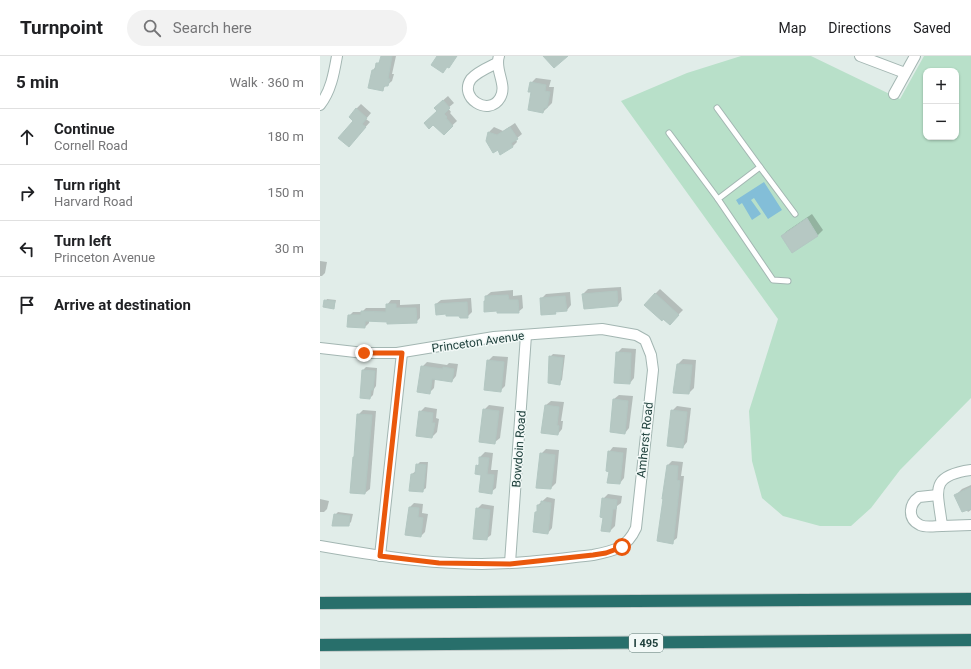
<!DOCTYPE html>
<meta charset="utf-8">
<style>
body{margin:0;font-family:Roboto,sans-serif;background:#f2f2f2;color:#202124}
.controls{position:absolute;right:12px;top:12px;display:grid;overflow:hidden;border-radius:8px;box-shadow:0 1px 3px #0004}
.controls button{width:36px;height:36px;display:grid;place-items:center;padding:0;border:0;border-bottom:1px solid #e0e0e0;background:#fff;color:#202124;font:20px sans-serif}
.stop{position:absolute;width:12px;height:12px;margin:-9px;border:3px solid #ea580c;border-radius:50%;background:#fff}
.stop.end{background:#ea580c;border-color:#fff;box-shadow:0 1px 4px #0008}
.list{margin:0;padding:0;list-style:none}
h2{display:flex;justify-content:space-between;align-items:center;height:52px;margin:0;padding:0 16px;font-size:17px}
h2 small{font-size:13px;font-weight:400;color:#757577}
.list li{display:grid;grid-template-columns:26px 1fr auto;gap:12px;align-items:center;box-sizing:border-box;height:56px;padding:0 16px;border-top:1px solid #e0e0e0}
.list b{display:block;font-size:15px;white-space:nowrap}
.list p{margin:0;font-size:13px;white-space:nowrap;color:#757577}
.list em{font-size:13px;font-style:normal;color:#757577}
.icon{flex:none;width:22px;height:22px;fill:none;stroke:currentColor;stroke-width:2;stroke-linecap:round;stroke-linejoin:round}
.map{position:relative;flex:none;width:651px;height:613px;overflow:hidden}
header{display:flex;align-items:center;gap:24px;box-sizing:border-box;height:56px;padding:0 20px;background:#fff;border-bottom:1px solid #e0e0e0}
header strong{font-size:19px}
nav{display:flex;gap:22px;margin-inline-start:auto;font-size:14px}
.search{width:280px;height:36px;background:#f2f2f2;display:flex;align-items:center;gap:10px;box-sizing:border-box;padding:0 14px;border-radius:22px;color:#757577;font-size:15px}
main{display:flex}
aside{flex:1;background:#fff}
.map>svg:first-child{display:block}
.green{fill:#b8e0c9;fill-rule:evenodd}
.water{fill:#83bed8}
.shadow{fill:#0003}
.building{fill:#b6c8c3;stroke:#b3c7c2}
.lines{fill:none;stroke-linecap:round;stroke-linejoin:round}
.lane-casing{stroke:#a3b6b2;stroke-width:7}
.street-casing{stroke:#a3b6b2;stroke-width:12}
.highway-casing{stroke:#c0cac8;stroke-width:14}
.lane{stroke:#fff;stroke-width:5}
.street{stroke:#fff;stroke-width:10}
.highway{stroke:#286f6b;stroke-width:12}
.route{stroke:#ea580c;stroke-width:5}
.labels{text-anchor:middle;stroke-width:3;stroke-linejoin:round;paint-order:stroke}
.shield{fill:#f2f9f7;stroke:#5e7874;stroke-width:1}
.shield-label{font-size:11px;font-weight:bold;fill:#1f403c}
.street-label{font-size:12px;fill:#1f403c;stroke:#f2f9f7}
</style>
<header>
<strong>Turnpoint</strong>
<div class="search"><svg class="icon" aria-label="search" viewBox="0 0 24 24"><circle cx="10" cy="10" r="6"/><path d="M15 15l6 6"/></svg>Search here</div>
<nav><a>Map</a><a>Directions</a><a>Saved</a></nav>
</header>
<main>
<aside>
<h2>5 min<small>Walk · 360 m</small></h2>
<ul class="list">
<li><svg class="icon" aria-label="ahead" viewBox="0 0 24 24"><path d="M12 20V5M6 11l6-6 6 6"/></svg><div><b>Continue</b><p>Cornell Road</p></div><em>180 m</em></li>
<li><svg class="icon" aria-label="right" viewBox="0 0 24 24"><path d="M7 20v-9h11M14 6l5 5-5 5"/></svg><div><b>Turn right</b><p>Harvard Road</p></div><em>150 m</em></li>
<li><svg class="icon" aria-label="left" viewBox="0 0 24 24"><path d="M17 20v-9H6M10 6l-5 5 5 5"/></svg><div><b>Turn left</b><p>Princeton Avenue</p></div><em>30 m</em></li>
<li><svg class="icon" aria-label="arrive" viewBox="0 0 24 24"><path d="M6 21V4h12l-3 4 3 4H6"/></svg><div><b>Arrive at destination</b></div></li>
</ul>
</aside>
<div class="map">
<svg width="651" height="613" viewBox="0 0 651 613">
<rect width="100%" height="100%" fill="#e1ede9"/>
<!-- green -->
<path class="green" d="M421 0H491L580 43 604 0H651V342L580 414 551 452 531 470H500L463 460 442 442 432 405 429 355 458 263 301 45 367 17ZM606 15H636V81H606Z"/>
<!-- water -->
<path class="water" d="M444 126 462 154 448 163 434 142 431 144 441 158 432 164 422 147 419 149 416 144Z"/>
<!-- shadow -->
<g class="shadow">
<path d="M62 0H76L72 18H74L72 25 62 33 53 14 61 4Z"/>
<path d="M216 22 231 24 229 31H234L232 47 223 56 212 35 211 27Z"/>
<path d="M128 40 134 47 128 52 131 56 130 57 137 65 124 77 118 55 120 47Z"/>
<path d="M41 48 51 57 46 63 50 66 33 85 34 64 36 53Z"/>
<path d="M195 67 202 78 196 83 197 86 192 91 178 93 167 85 169 76 174 71 183 75Z"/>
<path d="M492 158 503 174 498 179 472 195 462 180 467 175Z"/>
<path d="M0 205 7 206 5 217 2 220H0Z"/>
<path d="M301 231 302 244 298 249 263 238 268 233Z"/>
<path d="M340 233 363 254 354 263 335 238Z"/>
<path d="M193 234V240L202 239 203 252 198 256 190 257V255L178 254 166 244V240L171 236Z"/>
<path d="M250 236 251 249 247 254 237 255 235 257 221 243 226 238Z"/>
<path d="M151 242 152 256 147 261 116 248 121 244Z"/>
<path d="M7 243 16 244 14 251 4 250Z"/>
<path d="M71 244H80V249L100 248V262L96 266 49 265V267L45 271 29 260 33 256H42L46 252H67V249Z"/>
<path d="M302 292 316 293 314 322 310 327 297 297Z"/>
<path d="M233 298 245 299 242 324 239 327 230 301Z"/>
<path d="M173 300 188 301 185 330 180 335 168 305Z"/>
<path d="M363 303 376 304 374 332 369 337 354 336 358 308Z"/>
<path d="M107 306 127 309 129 307 138 308 136 320 132 325 115 323 114 332 109 337 102 311Z"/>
<path d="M46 311 57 312 56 330 54 333 53 339 50 342 41 341 43 314Z"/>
<path d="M299 339 313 340 309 372 305 377 294 343Z"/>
<path d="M231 345 244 346 241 365H243L242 373 238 378 226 349Z"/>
<path d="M169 349 184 351 180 382 175 386 164 354Z"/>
<path d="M357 350 371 352 367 386 363 391 352 355Z"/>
<path d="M105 351 117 353 116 362 119 363 117 376 112 381 100 356Z"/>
<path d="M43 354 56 355 50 433 45 437 38 359Z"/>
<path d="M293 391 307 392 304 422 300 427 289 396Z"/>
<path d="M226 393 239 394 236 427 231 432 221 398Z"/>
<path d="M165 396 173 397 171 414H178L176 432 171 436 157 410 160 407V401Z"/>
<path d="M352 405 363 406 361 420H364L357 482 352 486 348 409Z"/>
<path d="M100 406H108L106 432 102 435 92 418 96 415 97 409Z"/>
<path d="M651 429V454L648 456 636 439 642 433Z"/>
<path d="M288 438 302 440 301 447 297 450 295 470 290 475 284 461 283 443Z"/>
<path d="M227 441 235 443 232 472 228 477 216 456 218 454V449Z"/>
<path d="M0 443 9 445 7 453 4 456H0Z"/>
<path d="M94 447 103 448 102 457 108 458 105 476 101 480 90 451Z"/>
<path d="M162 448 174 450 171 479 166 483 157 453Z"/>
<path d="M18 456 33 458 31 466 28 469 15 459Z"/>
</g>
<!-- building -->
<g class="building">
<path d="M61 0H72L68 23H70L68 30H64L63 35 48 32 52 14H55L56 7H59Z"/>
<path d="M117 0H137L129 12 127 11 123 17 111 9Z"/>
<path d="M223 0H248L234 12Z"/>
<path d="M210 26 226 29 225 35 230 36 227 52H224L223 57 208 54 211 36H208Z"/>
<path d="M123 44 130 52 124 58 127 61 126 62 133 70 124 79 113 69 109 73 104 67 117 55 114 52Z"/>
<path d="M36 52 47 62 42 68 46 71 29 91 18 82 33 65 29 61Z"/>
<path d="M190 71 198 83 191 87 193 91 180 99 178 94 173 97 166 85 168 76 177 79Z"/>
<path d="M487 162 498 180 472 197 461 180Z"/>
<path d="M297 235 298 250 264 253 262 238Z"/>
<path d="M335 237 359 259 350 269 343 263 342 265 324 249Z"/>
<path d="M188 239 189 244H198L199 257H177V255L164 256V245H165V240Z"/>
<path d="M245 240 247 255 235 256 236 258 221 259 220 242Z"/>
<path d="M4 244 15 245 14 253 3 251Z"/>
<path d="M147 246 148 262H140L139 260H126V258L116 259 115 248Z"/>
<path d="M66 248H76V252H96L97 267 67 268V266L45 265V272L27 271 28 259H41V255L66 256Z"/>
<path d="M296 296 311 297 310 328 294 327Z"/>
<path d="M229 300 243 302 240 329 228 327Z"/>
<path d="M167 304 184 306 181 336 164 334Z"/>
<path d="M357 308 372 309 369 338 353 337Z"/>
<path d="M101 310 123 313V311L134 313 132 326 112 323 110 338 97 336Z"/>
<path d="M42 314 55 315 53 334H51L50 343 40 342Z"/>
<path d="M293 343 308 345 305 378 290 376Z"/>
<path d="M225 349 239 351 237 369 239 370 238 379 221 377Z"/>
<path d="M163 353 179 355 175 388 159 386Z"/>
<path d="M351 354 367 356 363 392 347 390Z"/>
<path d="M99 355 113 357 112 367H115L112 382 96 380Z"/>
<path d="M37 358 52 359 45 438 30 437 33 401H34Z"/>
<path d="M288 395 303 397 300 428 287 427 289 416 286 415Z"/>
<path d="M220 397 235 399 231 433 216 432Z"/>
<path d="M159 401 169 402 167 418 174 419 172 438 159 436 161 419 155 418 156 409 159 410Z"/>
<path d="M96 408 106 409 103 436 89 435 91 418H95Z"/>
<path d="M347 409 358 410 357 424 360 425 353 488 337 485 343 443H342Z"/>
<path d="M651 431V453L642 456 634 439Z"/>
<path d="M282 442 297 444 296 453H293L290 476 281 475 283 462 280 461Z"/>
<path d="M221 445 231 447 228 478 213 476 215 456H217V449H221Z"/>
<path d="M89 451 99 452 98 461 103 462 101 481 85 479Z"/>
<path d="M156 452 170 454 167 484 153 483Z"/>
<path d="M14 458 30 460 29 470H12Z"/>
</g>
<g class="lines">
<defs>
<g id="lane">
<path d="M397 52 440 111"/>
<path d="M349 77 398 143"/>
<path d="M468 225 453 224 398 143 440 111 475 158"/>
</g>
<g id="street">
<path d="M540 0 585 17"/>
<path d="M177 7C169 11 157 16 151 23 138 42 169 61 180 42 188 29 174 14 179 0"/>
<path d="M574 38 595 0"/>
<path d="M0 49C11 35 14 17 17 0"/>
<path d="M0 292 44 297H77L174 281 282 273 316 279 325 284 331 299 333 314 316 472C307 492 294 495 273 499 246 502 219 506 191 507 127 511 63 501 0 490"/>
<path d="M651 414C608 420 618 435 622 470L651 469"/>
<path d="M618 439 599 441C589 448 587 463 600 469 606 472 615 470 622 470"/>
<path d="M60 500 82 297"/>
<path d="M190 507 206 279"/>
</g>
<g id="highway">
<path d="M0 547 651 543"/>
<path d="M0 589 651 584"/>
</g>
</defs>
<!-- lane casing -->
<use href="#lane" class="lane-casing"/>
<!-- street casing -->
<use href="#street" class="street-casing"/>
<!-- highway casing -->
<use href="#highway" class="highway-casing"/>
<!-- lane -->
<use href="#lane" class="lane"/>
<!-- street -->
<use href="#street" class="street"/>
<!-- highway -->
<use href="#highway" class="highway"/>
</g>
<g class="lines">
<!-- route -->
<path class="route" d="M44 297H82L60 500 119 507 190 508 273 499 286 497 302 491"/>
</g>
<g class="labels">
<!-- shield labels -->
<rect class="shield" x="309" y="578" width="34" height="18" rx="3"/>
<g class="shield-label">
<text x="326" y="591">I 495</text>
</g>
<!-- street labels -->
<g class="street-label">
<text transform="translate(158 286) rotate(-8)" y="4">Princeton Avenue</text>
<text transform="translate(325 384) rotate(-84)" y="4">Amherst Road</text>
<text transform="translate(199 393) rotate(-86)" y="4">Bowdoin Road</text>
</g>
</g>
</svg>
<div class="controls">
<button>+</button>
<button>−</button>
</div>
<div class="stop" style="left:302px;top:491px"></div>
<div class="stop end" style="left:44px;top:297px"></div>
</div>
</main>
